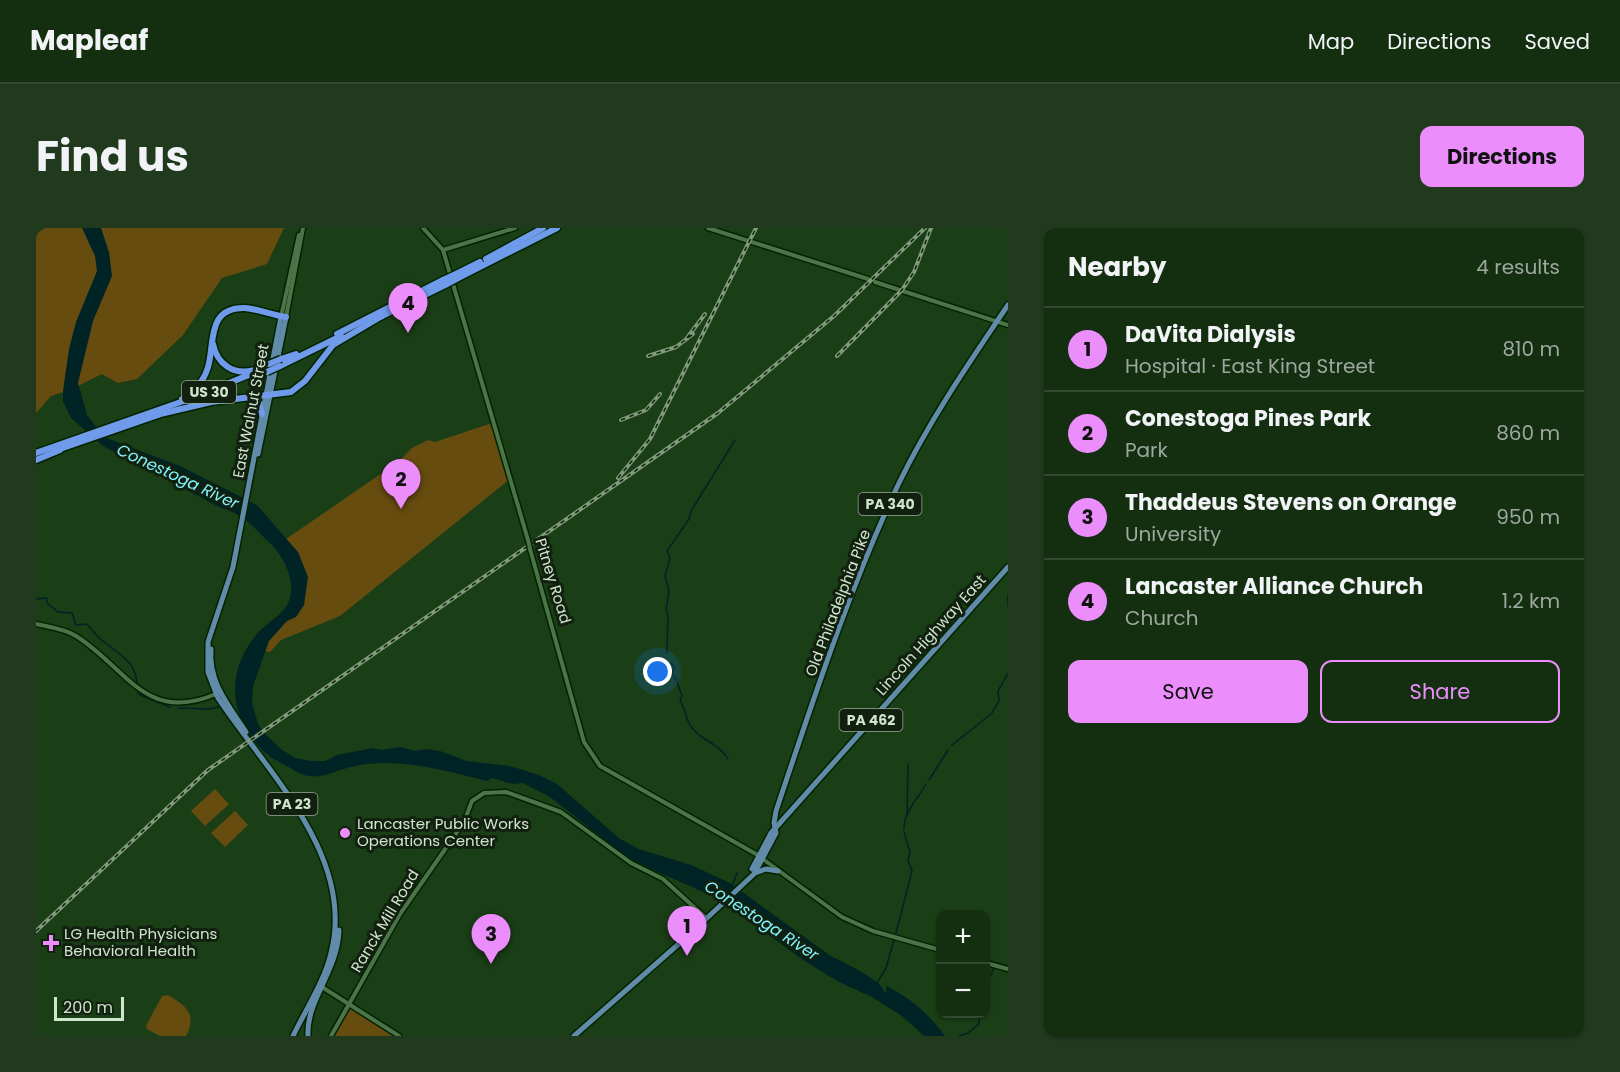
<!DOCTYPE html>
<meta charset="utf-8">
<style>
body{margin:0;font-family:Poppins,sans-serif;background:#213a1e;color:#f1f3f6}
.controls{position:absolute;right:18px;bottom:18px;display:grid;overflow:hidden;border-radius:12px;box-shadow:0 2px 4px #0004}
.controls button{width:54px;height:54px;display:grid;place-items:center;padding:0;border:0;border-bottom:2px solid #334a30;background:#142e10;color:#f1f3f6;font:30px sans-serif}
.scale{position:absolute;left:18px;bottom:15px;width:70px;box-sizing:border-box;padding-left:6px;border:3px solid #d0e5cd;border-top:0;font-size:16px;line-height:21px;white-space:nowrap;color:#d0e5cd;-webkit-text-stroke:4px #11200f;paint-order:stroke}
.you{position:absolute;left:622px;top:444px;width:21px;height:21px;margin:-15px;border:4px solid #fff;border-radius:50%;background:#1a73e8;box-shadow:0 0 0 9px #1a73e833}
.badge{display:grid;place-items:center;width:39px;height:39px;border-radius:50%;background:#eb8dfb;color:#111;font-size:20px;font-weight:700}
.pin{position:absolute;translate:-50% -50px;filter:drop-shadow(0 2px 3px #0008)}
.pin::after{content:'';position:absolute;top:32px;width:21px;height:18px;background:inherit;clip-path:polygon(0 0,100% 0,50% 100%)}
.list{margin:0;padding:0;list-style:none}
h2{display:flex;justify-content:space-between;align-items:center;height:78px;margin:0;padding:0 24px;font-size:26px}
h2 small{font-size:20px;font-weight:400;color:#9da89f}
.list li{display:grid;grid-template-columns:39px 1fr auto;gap:18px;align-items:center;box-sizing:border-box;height:84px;padding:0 24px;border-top:2px solid #334a30}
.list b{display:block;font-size:22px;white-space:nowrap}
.list p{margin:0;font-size:20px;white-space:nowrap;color:#9da89f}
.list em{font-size:20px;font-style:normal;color:#9da89f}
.actions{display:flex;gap:12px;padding:18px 24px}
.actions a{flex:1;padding:14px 0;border:2px solid #eb8dfb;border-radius:12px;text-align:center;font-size:21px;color:#eb8dfb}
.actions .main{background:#eb8dfb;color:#111}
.map{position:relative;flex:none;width:972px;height:808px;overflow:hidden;border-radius:12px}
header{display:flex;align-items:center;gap:36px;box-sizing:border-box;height:84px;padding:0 30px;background:#142e10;border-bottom:2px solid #334a30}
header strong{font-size:28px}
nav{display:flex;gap:33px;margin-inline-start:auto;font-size:21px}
.intro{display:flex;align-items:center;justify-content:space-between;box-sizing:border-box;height:144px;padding:0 36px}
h1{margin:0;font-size:42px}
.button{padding:15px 27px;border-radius:12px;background:#eb8dfb;color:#111;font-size:21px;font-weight:700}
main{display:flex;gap:36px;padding:0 36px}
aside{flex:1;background:#142e10;border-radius:12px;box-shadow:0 2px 4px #0004}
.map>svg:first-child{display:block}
.green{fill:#674c10}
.water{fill:#002325}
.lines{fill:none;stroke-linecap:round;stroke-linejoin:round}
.stream{stroke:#002325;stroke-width:1.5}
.tertiary-casing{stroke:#002400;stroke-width:7}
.secondary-casing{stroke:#002400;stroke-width:7}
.primary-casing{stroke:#002400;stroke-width:8}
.motorway-casing{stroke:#002400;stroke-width:9}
.tertiary{stroke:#4d7349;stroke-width:4}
.secondary{stroke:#4d7349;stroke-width:4}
.primary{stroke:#628baa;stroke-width:5}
.motorway{stroke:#709beb;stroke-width:6}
.rail-casing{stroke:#7f9b7c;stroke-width:4}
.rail{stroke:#11200f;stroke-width:1.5;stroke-dasharray:4.5;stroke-linecap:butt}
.secondary-bridge-casing{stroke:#002400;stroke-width:7;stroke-linecap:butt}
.motorway-bridge-casing{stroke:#002400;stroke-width:9;stroke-linecap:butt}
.secondary-bridge{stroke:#4d7349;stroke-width:4}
.motorway-bridge{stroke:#709beb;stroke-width:6}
.poi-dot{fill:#eb8dfb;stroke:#11200f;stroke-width:2}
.labels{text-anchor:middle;stroke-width:6;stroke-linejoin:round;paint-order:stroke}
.shield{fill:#11200f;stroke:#97aa94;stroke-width:1.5}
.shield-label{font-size:14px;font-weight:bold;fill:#d0e5cd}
.street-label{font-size:15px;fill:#d0e5cd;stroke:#11200f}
.poi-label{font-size:15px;fill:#d0e5cd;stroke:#11200f;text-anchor:start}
.water-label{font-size:16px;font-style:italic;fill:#81f4fd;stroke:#11200f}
</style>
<header>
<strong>Mapleaf</strong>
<nav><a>Map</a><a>Directions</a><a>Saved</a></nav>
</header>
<div class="intro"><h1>Find us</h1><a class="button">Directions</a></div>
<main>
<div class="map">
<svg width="972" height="808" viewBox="0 0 972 808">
<rect width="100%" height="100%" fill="#1a3e16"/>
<!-- green -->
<g class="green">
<path d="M0 0H248L231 36 186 50 147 107 101 151 82 155 66 146 34 162 15 168 0 185Z"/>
<path d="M456 195 474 251 304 388 245 412 234 424 219 422 262 364 250 311 362 234 376 220 392 212 399 214Z"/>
<path d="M179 561 193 576 169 598 155 583Z"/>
<path d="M199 583 212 597 189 619 175 605Z"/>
<path d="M132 767C151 778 161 787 150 808H124L111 801 110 798 126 768Z"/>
<path d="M314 779 360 808H297Z"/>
</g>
<!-- water -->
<path class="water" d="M46 0H65L73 24 76 48 57 93 42 155 51 187 68 209 144 238 221 277 262 324 272 349 268 377 260 389 251 393 233 413 217 458 216 475 222 496 227 504 246 522 260 530 275 533H289L301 527 337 520 345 522 365 519 379 523 390 521 404 523 431 533 474 538 503 547 521 556 584 611 603 621 655 637 694 655 793 727C809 735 828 744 842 755 846 758 846 761 850 765V758C872 768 894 787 909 808H888L866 788 836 769 803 754 767 732 685 672 593 631 514 569 487 555 477 556 456 550 451 553C408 543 365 529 319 538 298 542 281 556 259 543 251 537 239 533 232 527 193 494 188 446 220 407 230 394 244 390 251 377 263 357 248 329 235 316 219 301 207 285 185 280L67 218 35 190 27 173V163L33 121 40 94 61 43 59 28Z"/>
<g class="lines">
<!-- stream -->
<g class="stream">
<path d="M972 367V378"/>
<path d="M0 371 11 370V375L22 384 36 385 40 397 50 396C56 400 58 406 63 410 79 424 101 432 101 457"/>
<path d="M631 425 632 388 630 382 633 363 629 348 634 330 631 323 653 291 655 283 699 212"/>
<path d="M635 435 638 439 636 446 640 451 646 468 644 473C650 481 649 491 656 500 666 513 684 516 692 531"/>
<path d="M100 461 104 467 134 479"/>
<path d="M142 480 173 481 183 479"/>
<path d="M916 517 955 486 963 473 962 463 972 445"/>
<path d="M893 552 912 522"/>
<path d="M871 588 872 536"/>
<path d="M868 601C868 583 882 571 890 556"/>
<path d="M696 658 701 645"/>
<path d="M860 705 876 643 872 632 874 624 868 604"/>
<path d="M841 755 850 740 858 712"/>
<path d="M950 756 958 740"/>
<path d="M923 808 932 805 943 796V786"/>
</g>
<defs>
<g id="tertiary">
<path d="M387 0 407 22"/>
<path d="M0 396C13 399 29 401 40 408 91 440 109 496 180 466"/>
<path d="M286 759 363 808"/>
<path d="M295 808 364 686 428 594 436 573 448 565 470 564 525 584 595 635 627 651 670 690"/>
</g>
<g id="secondary">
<path d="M479 0 407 22 492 312"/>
<path d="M672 0 832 51"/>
<path d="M839 54 972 97"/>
<path d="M245 89 263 7"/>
<path d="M250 89 267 0"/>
<path d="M494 321 548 514 564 538 720 626 806 689 837 703 904 722"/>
<path d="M950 735 972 741"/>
</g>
<g id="primary">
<path d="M245 89 197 339 172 414V444L182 470C230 543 320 628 295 725 288 754 270 781 257 808"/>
<path d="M222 226 250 89"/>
<path d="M175 421C172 454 193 478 210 504"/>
<path d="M716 641 735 605 972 339"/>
<path d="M719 645 730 641 742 643"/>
<path d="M272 808C270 772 302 743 303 702"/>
<path d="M538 808 654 706 718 646 740 605 738 595 740 583C777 473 813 360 863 255 893 193 933 135 972 77"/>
</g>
<g id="motorway">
<path d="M450 31 507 0"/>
<path d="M422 45 444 34"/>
<path d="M424 49 521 0"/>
<path d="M344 89 411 56"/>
<path d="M301 106 407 52"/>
<path d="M177 116C181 136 198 148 218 142"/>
<path d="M245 131 260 126"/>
<path d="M244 138 305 108"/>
<path d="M214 169 223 175 226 186"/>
<path d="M146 171C159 163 168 153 172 139 179 116 170 79 209 80 222 81 236 87 250 89"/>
<path d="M120 187 175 174 255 164 269 153 297 117 346 88"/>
<path d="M21 222 122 187"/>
<path d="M0 225 159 169 232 139"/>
<path d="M0 232 24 222"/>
</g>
</defs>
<!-- tertiary casing -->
<use href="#tertiary" class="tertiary-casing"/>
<!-- secondary casing -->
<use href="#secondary" class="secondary-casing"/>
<!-- primary casing -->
<use href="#primary" class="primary-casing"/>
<!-- motorway casing -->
<use href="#motorway" class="motorway-casing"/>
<!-- tertiary -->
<use href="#tertiary" class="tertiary"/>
<!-- secondary -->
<use href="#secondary" class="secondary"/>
<!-- primary -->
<use href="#primary" class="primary"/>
<!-- motorway -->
<use href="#motorway" class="motorway"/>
<defs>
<g id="rail">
<path d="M651 110 669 86"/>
<path d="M612 128 640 119 657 106"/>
<path d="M801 128 866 62 878 44 895 0"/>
<path d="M585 192 610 182 624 166"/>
<path d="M582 250 614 211 720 0"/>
<path d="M0 703 172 542 682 185 798 88 889 0"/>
</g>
</defs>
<!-- rail casing -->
<use href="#rail" class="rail-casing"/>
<!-- rail -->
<use href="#rail" class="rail"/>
<defs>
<path id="secondary-bridge" d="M492 312 494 321"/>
<g id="motorway-bridge">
<path d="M407 52 422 45"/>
<path d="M411 56 424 49"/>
<path d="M233 136 245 131"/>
<path d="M231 144 244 138"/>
</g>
</defs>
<!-- secondary-bridge casing -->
<use href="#secondary-bridge" class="secondary-bridge-casing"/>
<!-- motorway-bridge casing -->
<use href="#motorway-bridge" class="motorway-bridge-casing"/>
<!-- secondary-bridge -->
<use href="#secondary-bridge" class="secondary-bridge"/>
<!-- motorway-bridge -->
<use href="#motorway-bridge" class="motorway-bridge"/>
</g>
<!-- markers -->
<g class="poi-dot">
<circle cx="309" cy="605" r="6"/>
<path d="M12 706h6v6h6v6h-6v6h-6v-6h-6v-6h6z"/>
</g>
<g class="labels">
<!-- shield labels -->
<g class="shield">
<rect x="146" y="153" width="54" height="22" rx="4.5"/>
<rect x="822.5" y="265" width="63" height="22" rx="4.5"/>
<rect x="803.5" y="481" width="63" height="22" rx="4.5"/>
<rect x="230.5" y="565" width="51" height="22" rx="4.5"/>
</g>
<g class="shield-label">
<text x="173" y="169">US 30</text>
<text x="854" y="281">PA 340</text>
<text x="835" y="497">PA 462</text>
<text x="256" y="581">PA 23</text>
</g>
<!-- street labels -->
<g class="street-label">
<text transform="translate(215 183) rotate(-79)" y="5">East Walnut Street</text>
<text transform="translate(517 353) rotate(73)" y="5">Pitney Road</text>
<text transform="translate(802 375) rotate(-69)" y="5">Old Philadelphia Pike</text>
<text transform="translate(895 407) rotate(-48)" y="5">Lincoln Highway East</text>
<text transform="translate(349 693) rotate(-59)" y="5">Ranck Mill Road</text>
</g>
<!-- poi labels -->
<g class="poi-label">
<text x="321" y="601">Lancaster Public Works<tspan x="321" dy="17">Operations Center</tspan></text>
<text x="28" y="711">LG Health Physicians<tspan x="28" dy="17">Behavioral Health</tspan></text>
</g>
<!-- water labels -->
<g class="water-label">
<text transform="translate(142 248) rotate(25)" y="6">Conestoga River</text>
<text transform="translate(726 692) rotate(33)" y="6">Conestoga River</text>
</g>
</g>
</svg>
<div class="controls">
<button>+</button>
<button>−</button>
</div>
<div class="scale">200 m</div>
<div class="you"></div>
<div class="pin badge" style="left:651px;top:728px">1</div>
<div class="pin badge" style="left:365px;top:281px">2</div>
<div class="pin badge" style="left:455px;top:736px">3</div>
<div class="pin badge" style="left:372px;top:105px">4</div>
</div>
<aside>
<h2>Nearby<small>4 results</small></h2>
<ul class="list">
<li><span class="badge">1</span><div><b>DaVita Dialysis</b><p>Hospital · East King Street</p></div><em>810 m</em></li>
<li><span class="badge">2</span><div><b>Conestoga Pines Park</b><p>Park</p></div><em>860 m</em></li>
<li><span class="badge">3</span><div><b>Thaddeus Stevens on Orange</b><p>University</p></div><em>950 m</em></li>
<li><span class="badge">4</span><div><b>Lancaster Alliance Church</b><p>Church</p></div><em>1.2 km</em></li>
</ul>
<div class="actions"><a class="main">Save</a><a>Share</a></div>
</aside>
</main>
